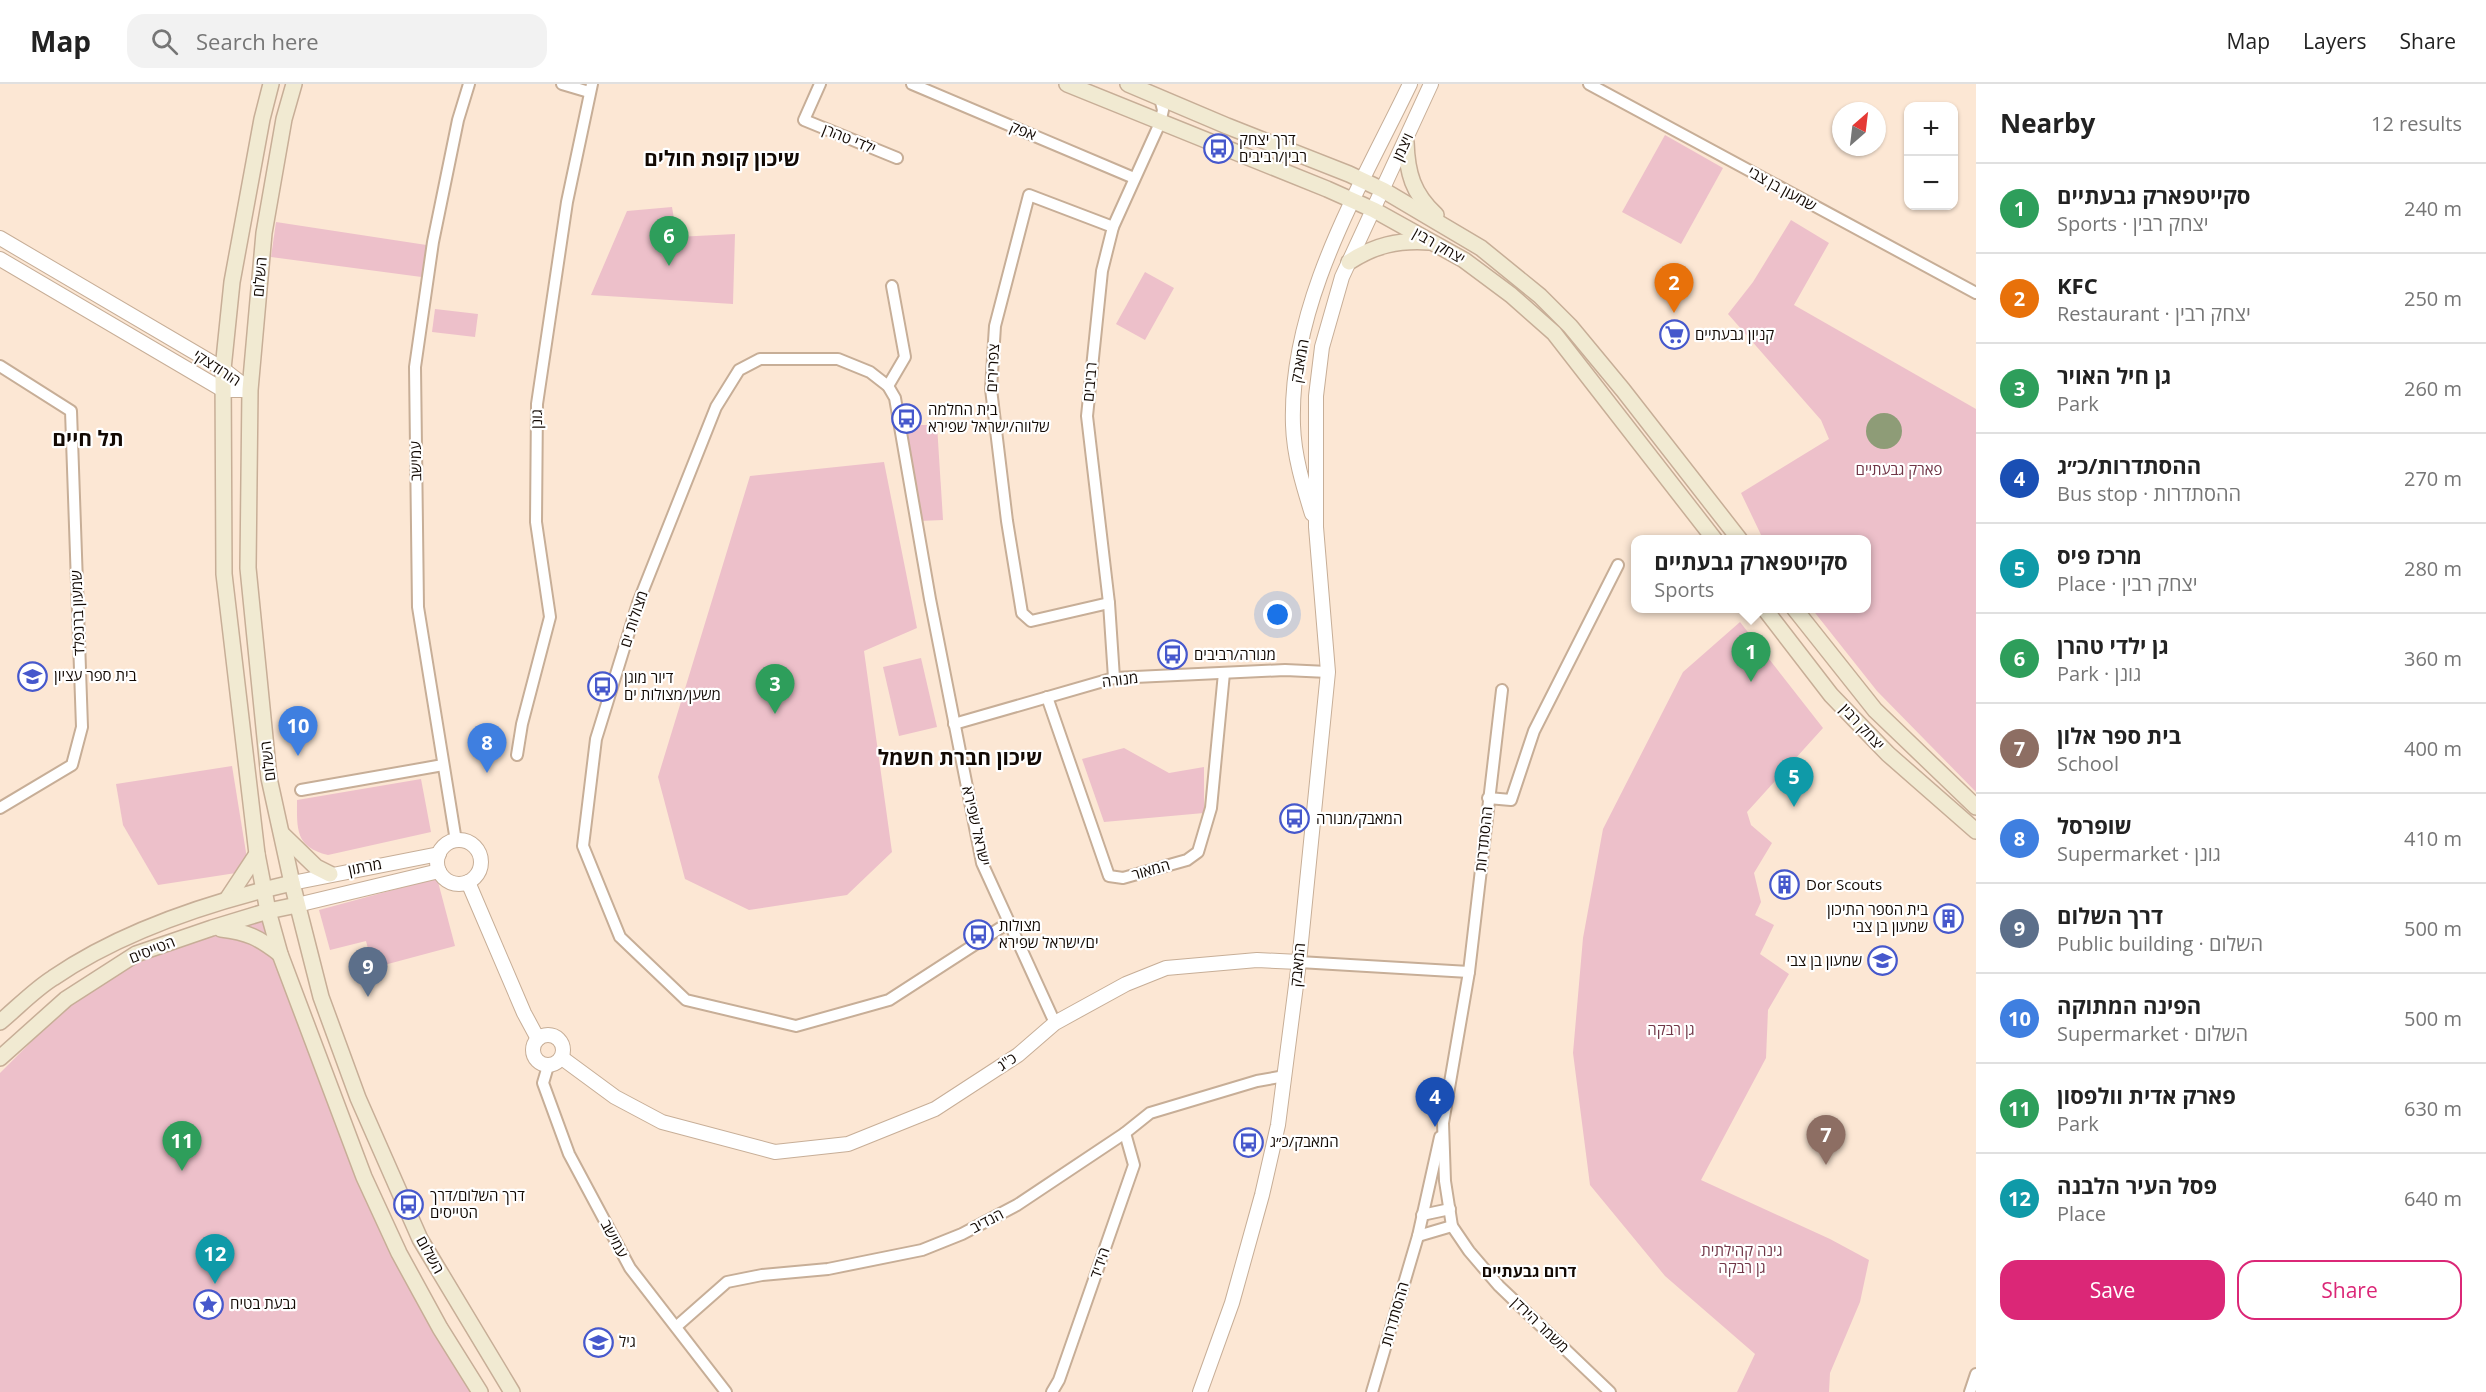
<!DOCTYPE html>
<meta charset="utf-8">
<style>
body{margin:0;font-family:"Open Sans","Noto Sans Hebrew",sans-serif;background:#f2f2f2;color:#222}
.controls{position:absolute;right:18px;top:18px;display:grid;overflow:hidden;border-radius:12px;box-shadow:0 2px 4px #0004}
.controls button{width:54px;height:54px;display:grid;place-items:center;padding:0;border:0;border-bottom:2px solid #e0e0e0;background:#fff;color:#222;font:30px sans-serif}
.compass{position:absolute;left:1832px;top:18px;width:54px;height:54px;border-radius:50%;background:#fff;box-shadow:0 2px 4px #0004;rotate:28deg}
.you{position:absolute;left:1278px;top:531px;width:21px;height:21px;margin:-15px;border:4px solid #fff;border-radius:50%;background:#1a73e8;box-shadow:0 0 0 9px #1a73e833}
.badge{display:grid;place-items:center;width:39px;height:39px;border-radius:50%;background:#db2777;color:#fff;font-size:20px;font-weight:700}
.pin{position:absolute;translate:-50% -50px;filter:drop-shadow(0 2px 3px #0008)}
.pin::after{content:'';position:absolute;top:32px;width:21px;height:18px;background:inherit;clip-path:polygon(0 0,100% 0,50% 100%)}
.popup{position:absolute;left:1631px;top:451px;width:240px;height:78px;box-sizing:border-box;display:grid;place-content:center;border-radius:12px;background:#fff;filter:drop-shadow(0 2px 4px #0005);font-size:20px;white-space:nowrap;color:#767676}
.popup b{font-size:22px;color:#222}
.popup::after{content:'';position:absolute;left:50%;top:100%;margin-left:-12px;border:12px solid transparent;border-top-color:#fff}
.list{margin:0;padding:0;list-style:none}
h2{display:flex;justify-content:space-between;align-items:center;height:78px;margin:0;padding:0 24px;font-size:26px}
h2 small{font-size:20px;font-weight:400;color:#767676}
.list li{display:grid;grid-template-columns:39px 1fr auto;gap:18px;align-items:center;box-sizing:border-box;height:90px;padding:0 24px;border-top:2px solid #e0e0e0}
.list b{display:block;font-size:22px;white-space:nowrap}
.list p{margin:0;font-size:20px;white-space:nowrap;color:#767676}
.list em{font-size:20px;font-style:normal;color:#767676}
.actions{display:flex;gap:12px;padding:18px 24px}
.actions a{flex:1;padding:14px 0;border:2px solid #db2777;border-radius:18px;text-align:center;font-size:21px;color:#db2777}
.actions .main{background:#db2777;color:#fff}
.icon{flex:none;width:33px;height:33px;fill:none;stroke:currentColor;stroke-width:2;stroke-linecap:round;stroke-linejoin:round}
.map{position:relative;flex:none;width:1976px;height:1308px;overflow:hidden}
header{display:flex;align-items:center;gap:36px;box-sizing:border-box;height:84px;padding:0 30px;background:#fff;border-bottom:2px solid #e0e0e0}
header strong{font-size:28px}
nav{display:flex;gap:33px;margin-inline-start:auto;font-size:21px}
.search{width:420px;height:54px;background:#f2f2f2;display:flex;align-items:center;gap:15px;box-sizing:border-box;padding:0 21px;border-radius:18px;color:#767676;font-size:22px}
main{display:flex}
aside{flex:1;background:#fff}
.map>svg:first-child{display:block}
.green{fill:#edc0ca}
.water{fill:#8e9c77}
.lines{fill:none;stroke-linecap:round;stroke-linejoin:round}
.minor-casing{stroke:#c7ae97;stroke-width:14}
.tertiary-casing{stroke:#c7ae97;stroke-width:16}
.secondary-casing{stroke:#c7ae97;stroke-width:18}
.minor{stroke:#fff;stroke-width:10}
.tertiary{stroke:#fff;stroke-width:14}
.secondary{stroke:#f1ead2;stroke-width:15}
.labels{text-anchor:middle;stroke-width:4.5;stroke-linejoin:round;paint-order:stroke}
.street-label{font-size:15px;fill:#120903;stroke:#fff}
.poi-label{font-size:15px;fill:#120903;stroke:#fff;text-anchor:start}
.park-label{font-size:15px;fill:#703546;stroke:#fff}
.neighbourhood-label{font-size:16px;font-weight:bold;fill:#120903;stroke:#fff}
.district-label{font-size:21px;font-weight:bold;fill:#120903;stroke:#fff}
</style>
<header>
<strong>Map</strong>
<div class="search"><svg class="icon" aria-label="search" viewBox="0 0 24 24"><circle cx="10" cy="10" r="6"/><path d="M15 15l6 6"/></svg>Search here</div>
<nav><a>Map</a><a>Layers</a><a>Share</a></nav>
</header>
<main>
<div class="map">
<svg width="1976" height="1308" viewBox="0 0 1976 1308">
<rect width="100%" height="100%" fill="#fce7d4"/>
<!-- green -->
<g class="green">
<path d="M1665 51 1723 84 1681 160 1622 128Z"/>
<path d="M672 123 677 153 735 150 733 220 591 211 627 127Z"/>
<path d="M1791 136 1829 159 1794 221 1976 325V708L1877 607 1812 525 1866 524V456L1763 455 1741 409 1829 355 1821 336 1728 230 1753 198Z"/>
<path d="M276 138 433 162 429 194 271 173Z"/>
<path d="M1145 188 1174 204 1145 256 1116 240Z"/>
<path d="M435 225 478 230 475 253 432 248Z"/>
<path d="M902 341H937L943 436 919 437Z"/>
<path d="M884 378 917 544 864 567 892 768 847 811 749 826 685 795 658 693 750 392Z"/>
<path d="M1740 538 1823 644 1747 728 1751 741 1772 759 1754 789 1761 818 1755 831 1774 841 1760 870 1789 890 1768 926 1766 974 1701 1096 1830 1155 1869 1176 1860 1218 1830 1289 1829 1308H1737L1755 1270 1665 1192 1590 1101 1573 969 1583 854 1603 745 1683 588Z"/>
<path d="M921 574 937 643 899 652 883 583Z"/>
<path d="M1124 664 1169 689 1204 683V729L1104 738 1082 675Z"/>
<path d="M232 682 249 787 158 801 123 741 116 700Z"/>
<path d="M421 695 431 748 328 771C295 763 297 745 297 716Z"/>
<path d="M437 794 455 862 373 884 366 857 330 866 319 826Z"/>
<path d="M268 827 399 1169 481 1308H0V989L71 918 136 870Z"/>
</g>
<!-- water -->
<circle class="water" cx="1884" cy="347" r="18"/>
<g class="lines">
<defs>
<g id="minor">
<path d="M562 0 589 8"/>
<path d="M820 0 804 36 897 74"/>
<path d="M912 0 1134 94"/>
<path d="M1589 0 1976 209"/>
<path d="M0 282 71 327 82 643 72 681 0 724"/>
<path d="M888 302 905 273 892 202"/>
<path d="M1109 519 1031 537 1022 529 1007 437 991 305 995 242 1029 111 1113 143"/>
<path d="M1114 594 1109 519 1087 332 1102 187 1113 143 1160 39 1163 26 1160 14"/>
<path d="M1502 606 1469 888 1443 1039 1445 1097 1452 1142 1469 1167 1499 1202 1610 1308"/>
<path d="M1047 613 1109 792 1123 794 1187 776 1198 768 1211 724 1224 589"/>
<path d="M954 640 1114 594 1285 586 1328 588"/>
<path d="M517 671 522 640 550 533 536 438 537 320 567 118 592 0"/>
<path d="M301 706 443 681"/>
<path d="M1488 714 1511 716 1534 647 1618 481"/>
<path d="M456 757 418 523 415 283 433 158 458 36 469 0"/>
<path d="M1008 839 889 916 796 942 686 916 620 853 583 762 596 655 638 519 716 323 739 286 760 275H838L870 288 888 302 895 314 930 515 982 779 1055 939"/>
<path d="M1299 878 1469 888"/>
<path d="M548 982 543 999 569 1070 630 1184 726 1308"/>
<path d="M1422 1131 1450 1125"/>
<path d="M1418 1152 1452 1142"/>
<path d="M677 1242 727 1198 762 1191 828 1185 922 1166 962 1150 1017 1121 1125 1049 1150 1029 1257 997 1285 992"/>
<path d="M1052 1308 1059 1296 1134 1081 1125 1049"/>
<path d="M1372 1308 1418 1152 1440 1053"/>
<path d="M1970 1308 1976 1290"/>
</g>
<g id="tertiary">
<path d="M0 154 223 285 250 306"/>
<path d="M0 175 223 306H250"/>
<path d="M1312 430C1303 401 1294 372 1293 341 1289 219 1359 106 1410 0"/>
<circle cx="459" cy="778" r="22"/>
<path d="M468 798 524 929 538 955"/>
<path d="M292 799 439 770"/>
<path d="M297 821 439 787"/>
<circle cx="548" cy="966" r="15"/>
<path d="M562 974 615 1013 662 1038 775 1068 848 1060 935 1025 1018 971 1055 939 1126 900 1166 884 1257 876 1299 878"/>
<path d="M1200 1308 1232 1219 1262 1111 1278 1041 1299 878 1328 588 1316 443V312L1322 263 1342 193 1431 0"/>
</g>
<g id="secondary">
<path d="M271 0 262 35 232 198 223 285 224 490 257 770 268 827 280 870 364 1093 399 1169 440 1244 480 1308"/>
<path d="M294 0 284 35 264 149 250 306 248 484 269 694 292 799 321 913 358 1014 420 1155 512 1308"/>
<path d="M1067 0 1327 105 1374 126 1464 176 1511 211 1554 249 1715 456"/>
<path d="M1128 0 1227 42 1349 90 1383 106 1481 164 1540 212 1570 242 1623 306 1740 456"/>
<path d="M1406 58C1407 89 1413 110 1436 131"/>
<path d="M1349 178C1375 161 1398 156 1429 158"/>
<path d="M1764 524 1831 611 1888 670 1976 747"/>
<path d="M1794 524 1875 626 1976 723"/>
<path d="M282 750 316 783 330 790"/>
<path d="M228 814 257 770"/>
<path d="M221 845C248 848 259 854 280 870"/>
<path d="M0 938C17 924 34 906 53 894 123 846 210 818 292 799"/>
<path d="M0 974 66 915 136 870 212 844 268 827 297 821"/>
</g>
</defs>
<!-- minor casing -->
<use href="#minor" class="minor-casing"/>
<!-- tertiary casing -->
<use href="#tertiary" class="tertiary-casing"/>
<!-- secondary casing -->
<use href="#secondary" class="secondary-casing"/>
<!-- minor -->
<use href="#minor" class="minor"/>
<!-- tertiary -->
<use href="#tertiary" class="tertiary"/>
<!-- secondary -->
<use href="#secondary" class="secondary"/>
</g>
<!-- icons -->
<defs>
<symbol id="bus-ring" viewBox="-11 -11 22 22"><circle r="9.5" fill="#fff" stroke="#4658cc" stroke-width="1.5"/><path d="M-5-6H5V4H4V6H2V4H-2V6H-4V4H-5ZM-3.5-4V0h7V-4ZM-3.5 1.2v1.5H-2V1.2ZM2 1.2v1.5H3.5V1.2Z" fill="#4658cc"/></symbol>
<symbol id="supermarket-ring" viewBox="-11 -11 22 22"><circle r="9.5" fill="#fff" stroke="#4658cc" stroke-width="1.5"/><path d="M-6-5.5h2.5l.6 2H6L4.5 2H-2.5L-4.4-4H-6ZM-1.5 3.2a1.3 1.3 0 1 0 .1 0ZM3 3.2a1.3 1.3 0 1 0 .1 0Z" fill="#4658cc"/></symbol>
<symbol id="school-ring" viewBox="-11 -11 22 22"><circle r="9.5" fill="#fff" stroke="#4658cc" stroke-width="1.5"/><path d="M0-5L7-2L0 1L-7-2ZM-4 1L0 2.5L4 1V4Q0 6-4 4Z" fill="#4658cc"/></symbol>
<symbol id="building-ring" viewBox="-11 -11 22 22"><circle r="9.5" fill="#fff" stroke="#4658cc" stroke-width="1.5"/><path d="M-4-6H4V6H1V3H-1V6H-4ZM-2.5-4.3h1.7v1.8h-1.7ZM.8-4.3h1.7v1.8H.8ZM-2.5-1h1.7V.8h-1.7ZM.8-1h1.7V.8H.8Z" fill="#4658cc"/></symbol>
<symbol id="sight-ring" viewBox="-11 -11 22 22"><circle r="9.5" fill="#fff" stroke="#4658cc" stroke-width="1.5"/><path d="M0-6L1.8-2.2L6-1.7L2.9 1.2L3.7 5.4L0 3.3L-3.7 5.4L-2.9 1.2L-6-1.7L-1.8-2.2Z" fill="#4658cc"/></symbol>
</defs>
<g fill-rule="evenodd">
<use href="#bus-ring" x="1202" y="48" width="33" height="33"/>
<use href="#supermarket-ring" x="1658" y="234" width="33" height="33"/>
<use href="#bus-ring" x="890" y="318" width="33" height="33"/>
<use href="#bus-ring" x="1156" y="554" width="33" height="33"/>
<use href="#school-ring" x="16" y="576" width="33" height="33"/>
<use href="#bus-ring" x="586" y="586" width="33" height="33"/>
<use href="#bus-ring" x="1278" y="718" width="33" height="33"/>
<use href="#building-ring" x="1768" y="784" width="33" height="33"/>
<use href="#building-ring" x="1932" y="818" width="33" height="33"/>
<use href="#bus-ring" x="962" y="834" width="33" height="33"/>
<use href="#school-ring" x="1866" y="860" width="33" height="33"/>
<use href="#bus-ring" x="1232" y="1042" width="33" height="33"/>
<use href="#bus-ring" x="392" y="1104" width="33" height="33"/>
<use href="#sight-ring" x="192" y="1204" width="33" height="33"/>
<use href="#school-ring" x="582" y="1242" width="33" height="33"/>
</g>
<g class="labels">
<!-- street labels -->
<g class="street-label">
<text transform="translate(1023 47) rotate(23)" y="5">אפק</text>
<text transform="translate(849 55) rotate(22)" y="5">ילדי טהרן</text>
<text transform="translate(1403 63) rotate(-65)" y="5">ויצמן</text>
<text transform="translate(1782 105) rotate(29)" y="5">שמעון בן צבי</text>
<text transform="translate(1439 162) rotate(30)" y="5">יצחק רבין</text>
<text transform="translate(260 193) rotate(-85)" y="5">השלום</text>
<text transform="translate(1300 277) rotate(-80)" y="5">המאבק</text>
<text transform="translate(217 284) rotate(33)" y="5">הורודצקי</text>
<text transform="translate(993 284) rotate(-87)" y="5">צפרירים</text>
<text transform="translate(1090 298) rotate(-85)" y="5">רביבים</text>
<text transform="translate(537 335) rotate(-89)" y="5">גונן</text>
<text transform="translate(416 377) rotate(-91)" y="5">עמישב</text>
<text transform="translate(78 529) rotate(-92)" y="5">שמעון ברנפלד</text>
<text transform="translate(634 535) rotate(-72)" y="5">מצולות ים</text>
<text transform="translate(1120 596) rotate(-7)" y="5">מנורה</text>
<text transform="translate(1862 643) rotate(47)" y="5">יצחק רבין</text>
<text transform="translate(268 677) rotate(-97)" y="5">השלום</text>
<text transform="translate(976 742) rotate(77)" y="5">ישראל שפירא</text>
<text transform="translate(1484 755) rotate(-84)" y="5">ההסתדרות</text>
<text transform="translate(365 783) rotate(-11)" y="5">מרתון</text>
<text transform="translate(1151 786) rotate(-16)" y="5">המאור</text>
<text transform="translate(152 866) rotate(-22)" y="5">הטייסים</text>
<text transform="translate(1298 881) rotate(-84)" y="5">המאבק</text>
<text transform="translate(1007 978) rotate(-34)" y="5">כ"ג</text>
<text transform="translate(987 1137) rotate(-28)" y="5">הנדיב</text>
<text transform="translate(614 1155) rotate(62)" y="5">עמישב</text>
<text transform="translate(430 1171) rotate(61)" y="5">השלום</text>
<text transform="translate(1100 1179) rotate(-71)" y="5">הידיד</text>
<text transform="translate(1395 1230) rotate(-74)" y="5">ההסתדרות</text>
<text transform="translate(1540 1241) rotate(44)" y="5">משמר הירדן</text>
</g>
<!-- poi labels -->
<g class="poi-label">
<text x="1239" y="61">דרך יצחק<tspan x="1239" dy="17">רבין/רביבים</tspan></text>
<text x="1695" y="256">קניון גבעתיים</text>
<text x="928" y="331">בית החלמה<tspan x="928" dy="17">שלווה/ישראל שפירא</tspan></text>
<text x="1194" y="576">מנורה/רביבים</text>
<text x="54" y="597">בית ספר עציון</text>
<text x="624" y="599">דיור מוגן<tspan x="624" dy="17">משען/מצולות ים</tspan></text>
<text x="1316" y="740">המאבק/מנורה</text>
<text x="1806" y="806">Dor Scouts</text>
<text x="1928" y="831" text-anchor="end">בית הספר התיכון<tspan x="1928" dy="17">שמעון בן צבי</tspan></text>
<text x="999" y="847">מצולות<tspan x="999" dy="17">ים/ישראל שפירא</tspan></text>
<text x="1862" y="882" text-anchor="end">שמעון בן צבי</text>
<text x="1270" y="1063">המאבק/כ״ג</text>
<text x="430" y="1117">דרך השלום/דרך<tspan x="430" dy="17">הטייסים</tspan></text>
<text x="230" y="1225">גבעת בטיח</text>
<text x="619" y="1263">גיל</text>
</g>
<!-- park labels -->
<g class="park-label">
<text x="1899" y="391">פארק גבעתיים</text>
<text x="1671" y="951">גן רבקה</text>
<text x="1742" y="1172">גינה קהילתית<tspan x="1742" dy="17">גן רבקה</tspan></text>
</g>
<!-- neighbourhood labels -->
<g class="neighbourhood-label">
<text x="1529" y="1193">דרום גבעתיים</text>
</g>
<!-- district labels -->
<g class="district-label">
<text x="722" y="82">שיכון קופת חולים</text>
<text x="88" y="362">תל חיים</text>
<text x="960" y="681">שיכון חברת חשמל</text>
</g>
</g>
</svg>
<div class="controls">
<button>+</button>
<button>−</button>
</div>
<svg class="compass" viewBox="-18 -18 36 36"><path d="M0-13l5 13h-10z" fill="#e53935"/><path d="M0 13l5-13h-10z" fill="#767676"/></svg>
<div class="you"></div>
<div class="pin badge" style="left:1751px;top:598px;background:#2e9e5b">1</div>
<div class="popup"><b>סקייטפארק גבעתיים</b>Sports</div>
<div class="pin badge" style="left:1674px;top:229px;background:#e8710a">2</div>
<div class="pin badge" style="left:775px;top:630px;background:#2e9e5b">3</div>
<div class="pin badge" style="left:1435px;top:1043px;background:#1a4fb4">4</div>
<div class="pin badge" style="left:1794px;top:723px;background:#0f9aa8">5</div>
<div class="pin badge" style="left:669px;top:182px;background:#2e9e5b">6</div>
<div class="pin badge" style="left:1826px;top:1081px;background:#8d6e63">7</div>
<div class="pin badge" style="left:487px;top:689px;background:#3f7fe0">8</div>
<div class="pin badge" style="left:368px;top:913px;background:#5c6f8a">9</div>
<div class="pin badge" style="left:298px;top:672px;background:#3f7fe0">10</div>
<div class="pin badge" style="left:182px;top:1087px;background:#2e9e5b">11</div>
<div class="pin badge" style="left:215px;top:1200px;background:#0f9aa8">12</div>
</div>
<aside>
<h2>Nearby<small>12 results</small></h2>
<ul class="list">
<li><span class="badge" style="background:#2e9e5b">1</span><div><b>סקייטפארק גבעתיים</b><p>Sports · יצחק רבין</p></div><em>240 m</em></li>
<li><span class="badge" style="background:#e8710a">2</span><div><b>KFC</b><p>Restaurant · יצחק רבין</p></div><em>250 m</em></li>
<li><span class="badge" style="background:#2e9e5b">3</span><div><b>גן חיל האויר</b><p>Park</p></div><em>260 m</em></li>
<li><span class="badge" style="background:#1a4fb4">4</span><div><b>ההסתדרות/כ״ג</b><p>Bus stop · ההסתדרות</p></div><em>270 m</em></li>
<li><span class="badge" style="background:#0f9aa8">5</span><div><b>מרכז פיס</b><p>Place · יצחק רבין</p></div><em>280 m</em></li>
<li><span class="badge" style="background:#2e9e5b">6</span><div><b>גן ילדי טהרן</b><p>Park · גונן</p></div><em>360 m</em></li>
<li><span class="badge" style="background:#8d6e63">7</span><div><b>בית ספר אלון</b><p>School</p></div><em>400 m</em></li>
<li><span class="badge" style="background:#3f7fe0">8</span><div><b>שופרסל</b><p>Supermarket · גונן</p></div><em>410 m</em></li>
<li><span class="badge" style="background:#5c6f8a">9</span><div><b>דרך השלום</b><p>Public building · השלום</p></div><em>500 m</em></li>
<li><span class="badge" style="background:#3f7fe0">10</span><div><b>הפינה המתוקה</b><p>Supermarket · השלום</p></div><em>500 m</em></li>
<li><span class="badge" style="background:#2e9e5b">11</span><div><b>פארק אדית וולפסון</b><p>Park</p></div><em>630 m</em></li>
<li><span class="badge" style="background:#0f9aa8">12</span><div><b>פסל העיר הלבנה</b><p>Place</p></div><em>640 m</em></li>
</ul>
<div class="actions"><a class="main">Save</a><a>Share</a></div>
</aside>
</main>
